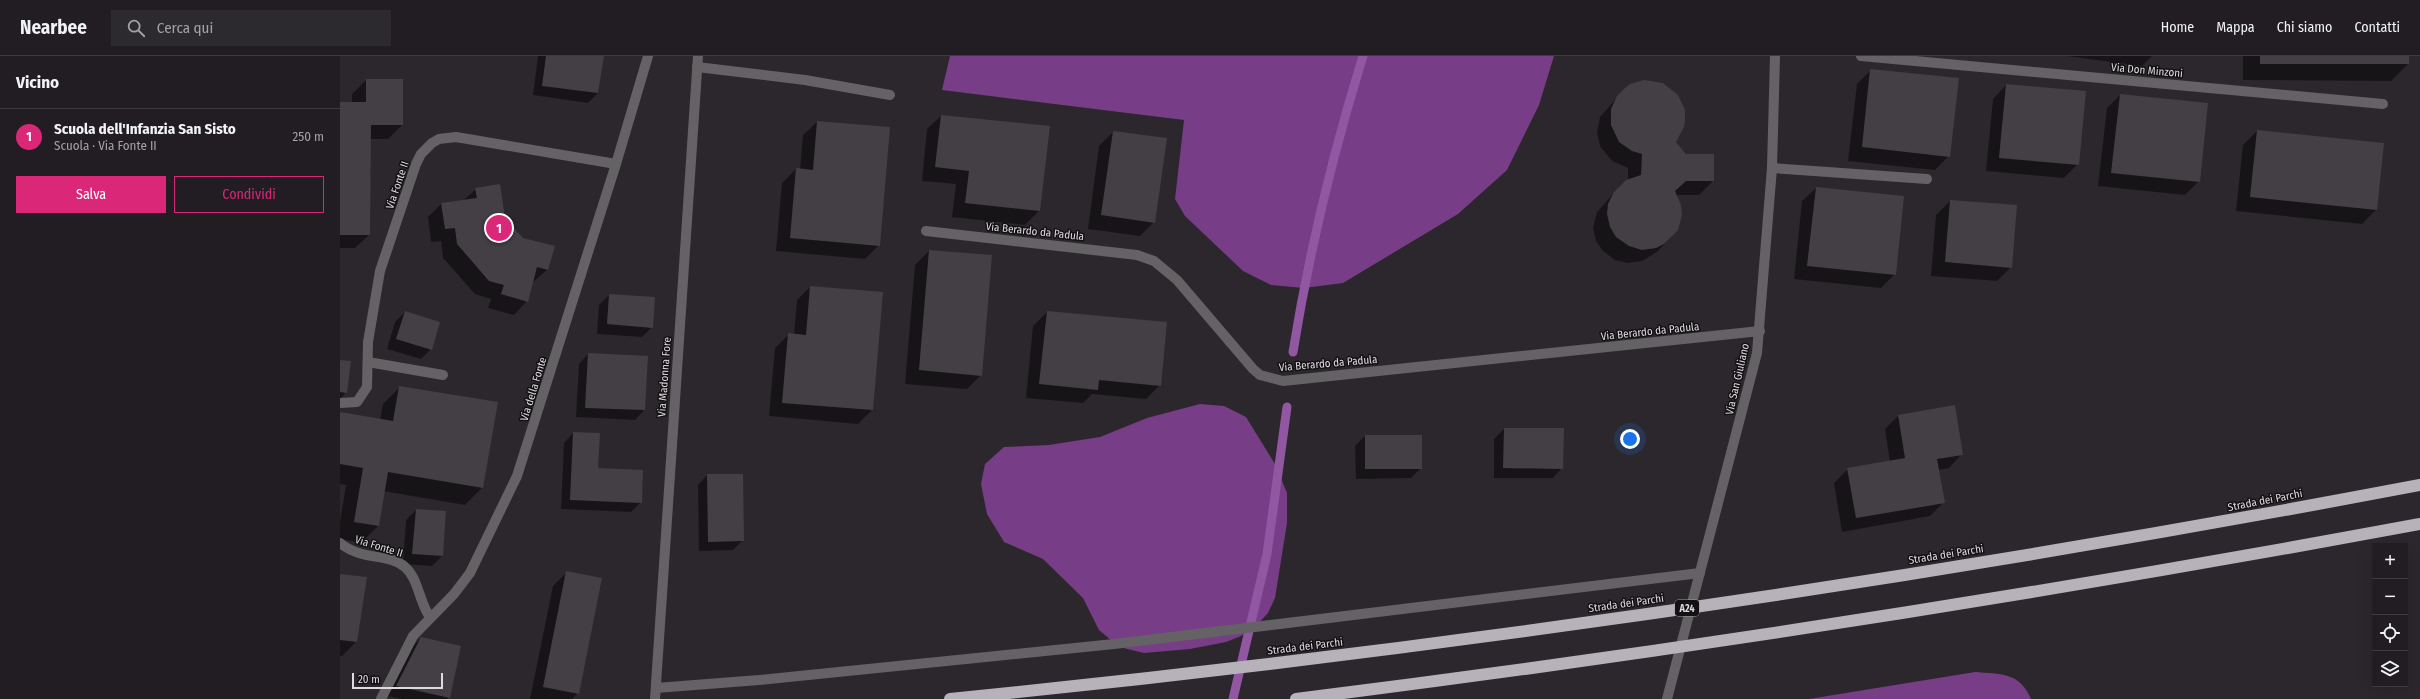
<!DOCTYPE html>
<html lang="it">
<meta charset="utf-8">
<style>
body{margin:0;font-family:"Fira Sans Condensed",sans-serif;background:#2d2a2f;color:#f1f3f6}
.controls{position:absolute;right:12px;bottom:12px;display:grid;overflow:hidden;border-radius:0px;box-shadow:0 4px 16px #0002}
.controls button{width:36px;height:36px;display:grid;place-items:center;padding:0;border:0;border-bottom:1px solid #3e3b40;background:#211d22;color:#f1f3f6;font:20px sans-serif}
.scale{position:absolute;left:12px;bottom:10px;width:91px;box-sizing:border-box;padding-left:4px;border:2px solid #dedbdf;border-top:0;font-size:11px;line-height:14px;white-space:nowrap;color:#dedbdf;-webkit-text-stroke:3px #131113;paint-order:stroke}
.you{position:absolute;left:1290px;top:383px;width:14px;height:14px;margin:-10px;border:3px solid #fff;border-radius:50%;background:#1a73e8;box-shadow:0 0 0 6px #1a73e833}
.badge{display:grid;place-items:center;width:26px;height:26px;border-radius:50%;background:#db2777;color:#fff;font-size:13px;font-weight:700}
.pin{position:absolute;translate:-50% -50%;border:2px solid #fff;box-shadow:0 1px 4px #0006}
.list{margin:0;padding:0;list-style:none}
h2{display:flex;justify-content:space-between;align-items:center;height:52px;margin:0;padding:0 16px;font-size:17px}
h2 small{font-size:13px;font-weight:400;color:#a2a2a5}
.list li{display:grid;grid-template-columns:26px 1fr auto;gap:12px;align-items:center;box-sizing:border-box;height:56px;padding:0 16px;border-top:1px solid #3e3b40}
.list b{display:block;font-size:15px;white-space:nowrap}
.list p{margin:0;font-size:13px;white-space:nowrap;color:#a2a2a5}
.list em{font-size:13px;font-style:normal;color:#a2a2a5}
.actions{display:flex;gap:8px;padding:12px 16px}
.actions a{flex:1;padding:9px 0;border:1px solid #db2777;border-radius:0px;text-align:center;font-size:14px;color:#db2777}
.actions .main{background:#db2777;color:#fff}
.icon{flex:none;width:22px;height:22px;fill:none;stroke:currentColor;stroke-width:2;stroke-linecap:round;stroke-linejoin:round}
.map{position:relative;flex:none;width:2080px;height:643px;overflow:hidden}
header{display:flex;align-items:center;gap:24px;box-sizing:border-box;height:56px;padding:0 20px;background:#211d22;border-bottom:1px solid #3e3b40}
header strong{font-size:19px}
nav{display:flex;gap:22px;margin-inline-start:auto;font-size:14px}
.search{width:280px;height:36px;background:#2d2a2f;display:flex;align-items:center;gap:10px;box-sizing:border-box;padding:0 14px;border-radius:0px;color:#a2a2a5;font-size:15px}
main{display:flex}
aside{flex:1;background:#211d22}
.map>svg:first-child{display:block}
.forest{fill:#773d86}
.shadow{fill:#0007}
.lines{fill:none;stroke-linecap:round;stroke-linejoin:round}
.stream{stroke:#9257a2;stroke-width:9}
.building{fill:#443f45}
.minor{stroke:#656265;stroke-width:10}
.highway-bridge{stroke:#b7b1b9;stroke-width:12}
.labels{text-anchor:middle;stroke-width:3;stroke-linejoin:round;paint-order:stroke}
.shield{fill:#131113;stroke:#a19ea2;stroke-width:1}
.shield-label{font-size:10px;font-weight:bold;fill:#dedbdf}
.street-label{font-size:11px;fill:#dedbdf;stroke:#131113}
</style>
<header>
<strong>Nearbee</strong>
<div class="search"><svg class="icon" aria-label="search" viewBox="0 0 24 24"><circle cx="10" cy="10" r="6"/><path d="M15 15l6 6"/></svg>Cerca qui</div>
<nav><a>Home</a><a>Mappa</a><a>Chi siamo</a><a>Contatti</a></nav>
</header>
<main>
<aside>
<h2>Vicino<small></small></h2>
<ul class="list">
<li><span class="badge">1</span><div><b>Scuola dell'Infanzia San Sisto</b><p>Scuola · Via Fonte II</p></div><em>250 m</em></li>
</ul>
<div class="actions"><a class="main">Salva</a><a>Condividi</a></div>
</aside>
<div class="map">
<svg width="2080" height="643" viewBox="0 0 2080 643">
<rect width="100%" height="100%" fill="#2c272d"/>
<!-- forest -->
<g class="forest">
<path d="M610 0H1214L1199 49 1167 114 1118 158 1003 227 964 232 931 229 903 215 845 160 835 143 844 64 602 34Z"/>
<path d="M860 348 884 350 906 361 935 408 947 437V467L935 542 928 557 916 570 901 580 886 586 850 593 804 597 779 591 759 574 743 542 703 503 664 486 647 458 641 428 645 408 664 391 709 389 760 381 807 362Z"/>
<path d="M1635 616C1660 618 1680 616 1691 643H1469Z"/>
</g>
<!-- shadow -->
<g class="shadow">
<path d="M198 0H263L258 37 248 47 193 39Z"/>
<path d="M1726 0H1812L1802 10Z"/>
<path d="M1903 0H2068V8L2051 25 1903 24Z"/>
<path d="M1531 14 1609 100 1595 114 1508 105 1517 28Z"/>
<path d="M26 24 62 69 48 83H30L29 179 15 192H0V47H12V38Z"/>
<path d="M1666 29 1738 108 1724 122 1646 115 1653 43Z"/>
<path d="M1780 39 1859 125 1845 139 1758 130 1767 52Z"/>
<path d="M1276 43 1335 86 1373 125 1359 139H1336L1339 166 1331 181 1317 196 1302 205 1288 207 1275 204 1263 195 1256 185 1253 172 1257 156 1282 128 1288 126V112L1272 105 1260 90 1257 77 1260 61Z"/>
<path d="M601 60 709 71 699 155 685 169 612 161 616 128 582 125 587 73Z"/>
<path d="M477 66 539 189 525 203 436 195 442 127 456 113 460 114 463 79Z"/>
<path d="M1917 75 2036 154 2022 168 1896 155 1903 89Z"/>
<path d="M773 76 814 166 800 180 748 173 759 90Z"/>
<path d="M1476 132 1555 218 1541 232 1454 223 1462 145Z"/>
<path d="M136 133 164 162 207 214 192 227 187 245 174 259 148 252 151 243 135 238 103 202 101 185 91 186 88 161 101 148 124 144Z"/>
<path d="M1610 145 1671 211 1657 225 1591 220 1596 159Z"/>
<path d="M589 195 641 319 627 333 565 328 575 209Z"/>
<path d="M470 231 532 354 518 368 429 360 435 292 449 278 454 279 457 244Z"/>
<path d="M269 239 312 271 302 281 257 278 259 249Z"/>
<path d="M65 256 91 293 81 303 47 293 55 266Z"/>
<path d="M707 256 820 329 806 343 752 338 743 347 686 342 693 270Z"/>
<path d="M248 298 304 354 295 364 236 361 239 308Z"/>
<path d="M0 305 6 336 0 343Z"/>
<path d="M60 331 142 432 125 449 43 435 38 470 21 487 0 483V466L6 429 0 428V357L40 364 43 348Z"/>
<path d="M1558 360 1622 398 1609 412 1598 414 1604 446 1590 460 1502 476 1494 427 1508 413 1550 406 1545 373Z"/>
<path d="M1164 373 1222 412 1213 422H1154V383Z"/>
<path d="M233 377 257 413 301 446 291 456 221 453 224 387Z"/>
<path d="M1025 380 1081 412 1071 422 1016 423 1015 390Z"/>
<path d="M367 419 403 484 393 494 359 495 358 429Z"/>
<path d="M76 454 105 456 102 500 92 510 63 508 66 464Z"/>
<path d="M227 516 238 637 232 643H190L213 530Z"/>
<path d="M0 519 25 522 16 586 2 600H0Z"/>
<path d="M81 582 109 641 107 643H62L47 640 71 592Z"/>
</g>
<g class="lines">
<!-- stream -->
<g class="stream">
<path d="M953 296C969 196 993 97 1023 0"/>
<path d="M893 643 927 498 947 351"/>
</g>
</g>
<!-- building -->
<g class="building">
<path d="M206 0H264L258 37 202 30Z"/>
<rect x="1920" y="0" width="149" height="8"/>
<path d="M1530 13 1619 22 1610 101 1522 91Z"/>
<path d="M26 23H63V69H31L30 179H0V46H26Z"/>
<path d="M1304 24 1323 27 1338 39 1345 54V64L1344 71 1336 86 1346 98H1374V125H1346L1335 135 1341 149 1342 159 1338 174 1324 188 1316 192 1302 194 1289 190 1276 181 1270 171 1267 158 1268 148 1274 136 1286 124 1301 119 1302 98 1292 95 1279 86 1271 69V53L1277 40 1285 32 1290 28Z"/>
<path d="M1666 28 1746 35 1739 109 1659 102Z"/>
<path d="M1780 38 1868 47 1860 126 1771 117Z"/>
<path d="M601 59 710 70 700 155 625 147 629 115 595 111Z"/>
<path d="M477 65 550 71 540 190 450 182 456 112 473 114Z"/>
<path d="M1917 74 2044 87 2037 154 1910 141Z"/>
<path d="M773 75 827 82 815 167 761 159Z"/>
<path d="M160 128 165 162 183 182 215 190 208 214 197 211 188 246 161 238 164 229 149 225 117 188 115 172 105 173 101 147 137 142 135 132Z"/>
<path d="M1476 131 1564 140 1556 219 1467 210Z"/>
<path d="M1610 144 1677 149 1672 212 1605 206Z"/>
<path d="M589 194 652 199 642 320 579 314Z"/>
<path d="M470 230 543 236 533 354 442 347 448 277 466 279Z"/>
<path d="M269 238 315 241 313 272 267 268Z"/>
<path d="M65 255 100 266 92 294 56 283Z"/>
<path d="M707 255 827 266 821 330 759 324 758 334 699 328Z"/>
<path d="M248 297 308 300 305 354 245 352Z"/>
<path d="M0 304 11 305 7 337 0 336Z"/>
<path d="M59 330 158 346 143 432 48 416 39 470 14 466 23 412 0 408V356L53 365Z"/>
<path d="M1615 349 1623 399 1597 403 1605 447 1516 462 1507 412 1565 402 1558 359Z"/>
<path d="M1164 372H1224L1223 413 1163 412Z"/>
<path d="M233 376 260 377 258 412 303 414 302 447 230 444Z"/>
<rect x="1025" y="379" width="57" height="34"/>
<path d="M367 418H403L404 485 368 486Z"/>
<path d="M76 453 106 455 103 500 72 498Z"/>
<path d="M226 515 262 522 239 638 203 631Z"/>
<path d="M0 518 27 521 17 586 0 584Z"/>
<path d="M81 581 121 590 110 642 56 630Z"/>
</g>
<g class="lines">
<!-- minor -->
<g class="minor">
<path d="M1521 0 2043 48"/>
<path d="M357 11 465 24 550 39"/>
<path d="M1432 112 1587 123"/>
<path d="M586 175 797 199 814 205 837 224 913 313 920 319 943 325 1420 275"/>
<path d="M28 306 103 319"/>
<path d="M0 347 17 346 27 331 28 286 40 215 76 108 81 98 92 87 99 83 116 81 276 108"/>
<path d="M0 487C21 505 50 497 65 511 79 523 79 547 90 561"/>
<path d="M316 632 419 624 774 588 1360 517"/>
<path d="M41 643 73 580 114 538 130 517 177 420 276 108 308 0"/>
<path d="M315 643 358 0"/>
<path d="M1327 643 1417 297 1432 112 1435 0"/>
</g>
<!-- highway-bridge -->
<g class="highway-bridge">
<path d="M610 643C1103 594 1594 521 2080 429"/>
<path d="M956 643C1333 596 1707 537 2080 468"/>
</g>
</g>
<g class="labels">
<!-- shield labels -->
<rect class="shield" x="1335" y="544" width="24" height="16" rx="3"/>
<g class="shield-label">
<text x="1347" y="556">A24</text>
</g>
<!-- street labels -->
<g class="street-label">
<text transform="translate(1807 14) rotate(5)" y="4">Via Don Minzoni</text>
<text transform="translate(57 129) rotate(-71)" y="4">Via Fonte II</text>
<text transform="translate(695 175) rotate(6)" y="4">Via Berardo da Padula</text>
<text transform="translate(1310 275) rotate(-6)" y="4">Via Berardo da Padula</text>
<text transform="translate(988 307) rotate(-5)" y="4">Via Berardo da Padula</text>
<text transform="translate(324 321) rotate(-86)" y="4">Via Madonna Fore</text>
<text transform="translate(1397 323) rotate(-77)" y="4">Via San Giuliano</text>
<text transform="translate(193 333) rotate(-73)" y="4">Via della Fonte</text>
<text transform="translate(1925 444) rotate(-11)" y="4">Strada dei Parchi</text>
<text transform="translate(39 490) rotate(17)" y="4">Via Fonte II</text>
<text transform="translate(1606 498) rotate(-9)" y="4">Strada dei Parchi</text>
<text transform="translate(1286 547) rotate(-8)" y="4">Strada dei Parchi</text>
<text transform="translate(965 590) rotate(-7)" y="4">Strada dei Parchi</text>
</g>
</g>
</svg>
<div class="controls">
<button>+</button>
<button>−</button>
<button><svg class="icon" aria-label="locate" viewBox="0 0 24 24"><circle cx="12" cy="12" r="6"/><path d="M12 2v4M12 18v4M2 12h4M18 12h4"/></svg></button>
<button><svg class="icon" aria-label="layers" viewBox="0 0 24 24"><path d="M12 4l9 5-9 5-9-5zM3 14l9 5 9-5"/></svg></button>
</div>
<div class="scale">20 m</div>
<div class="you"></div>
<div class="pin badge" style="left:159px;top:172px">1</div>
</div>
</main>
